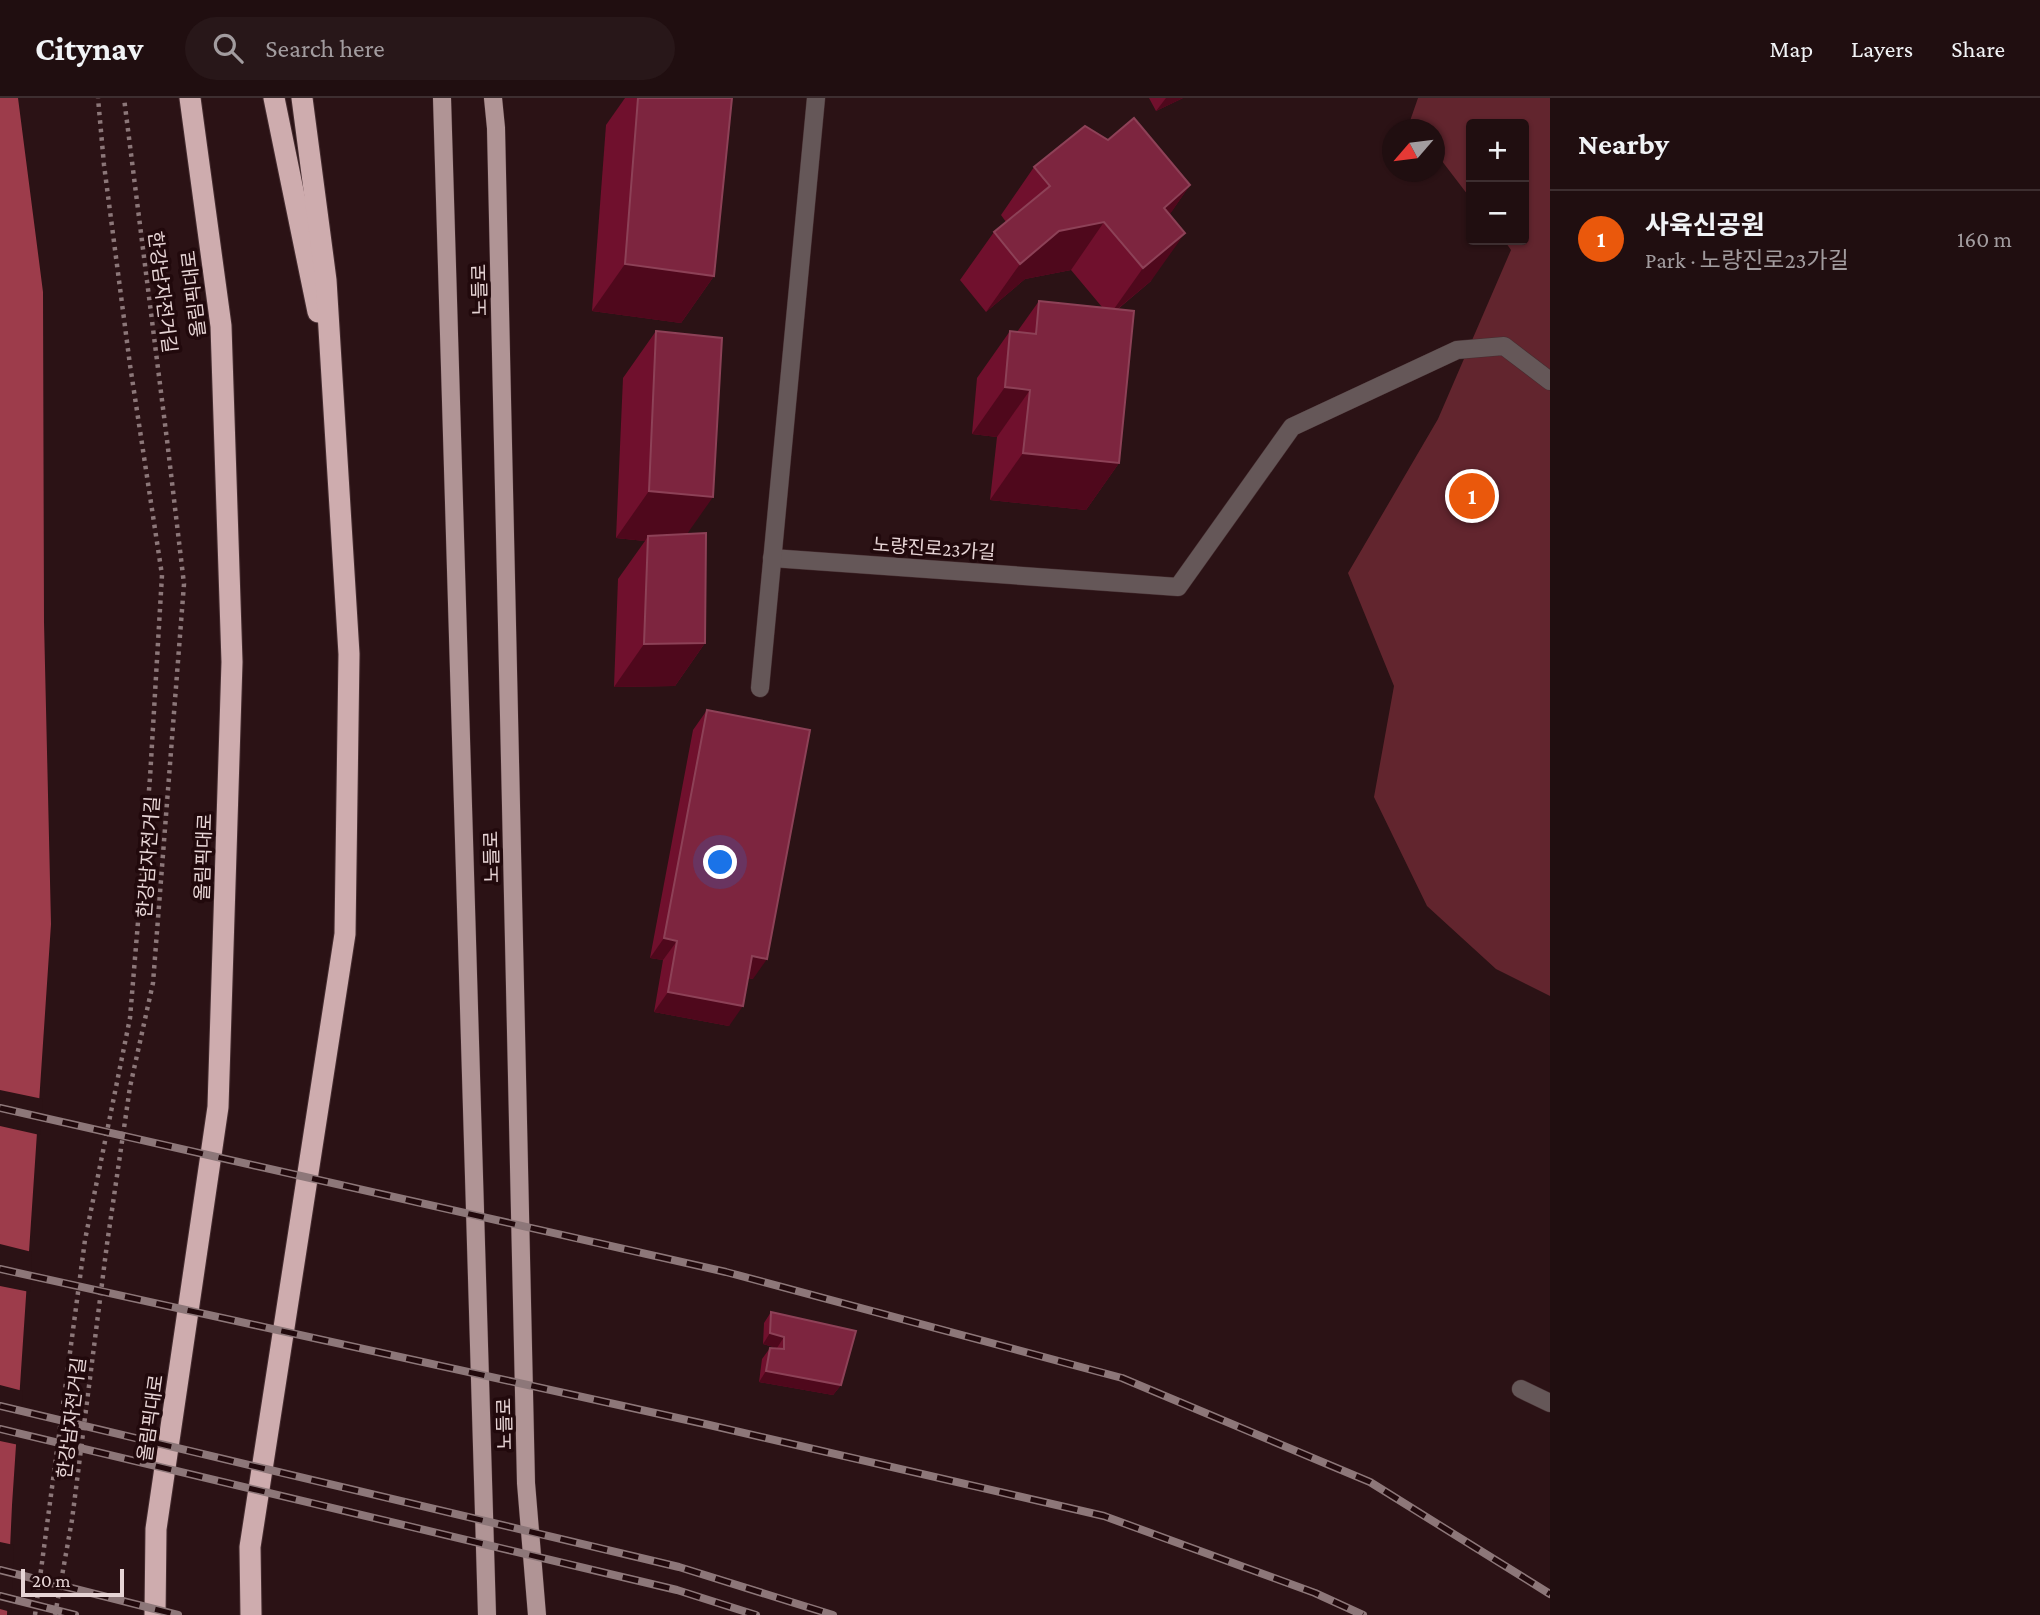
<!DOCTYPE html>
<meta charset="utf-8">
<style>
body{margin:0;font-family:"Crimson Pro","Noto Sans KR",serif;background:#281719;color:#f1f3f6}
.controls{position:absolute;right:21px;top:21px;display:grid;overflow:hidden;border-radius:7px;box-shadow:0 2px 5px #0004}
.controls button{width:63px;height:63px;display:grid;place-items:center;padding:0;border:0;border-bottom:2px solid #3d2e30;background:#200e10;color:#f1f3f6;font:35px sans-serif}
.compass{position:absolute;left:1382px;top:21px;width:63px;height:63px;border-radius:50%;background:#200e10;box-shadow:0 2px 5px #0004;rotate:242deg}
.scale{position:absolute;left:21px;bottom:18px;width:103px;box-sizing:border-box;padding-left:7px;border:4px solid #e7d5d6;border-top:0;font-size:19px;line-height:24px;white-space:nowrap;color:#e7d5d6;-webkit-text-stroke:5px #21090c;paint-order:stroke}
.you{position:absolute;left:721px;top:765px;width:24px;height:24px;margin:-18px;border:5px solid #fff;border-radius:50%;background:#1a73e8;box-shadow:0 0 0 10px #1a73e833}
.badge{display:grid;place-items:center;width:46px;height:46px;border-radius:50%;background:#ea580c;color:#fff;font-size:23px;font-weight:700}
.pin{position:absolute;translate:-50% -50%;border:4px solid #fff;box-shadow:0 2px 7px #0006}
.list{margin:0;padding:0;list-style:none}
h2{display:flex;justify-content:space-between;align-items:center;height:91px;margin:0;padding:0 28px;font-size:30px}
h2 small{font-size:23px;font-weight:400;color:#a29c9f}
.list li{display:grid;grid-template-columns:46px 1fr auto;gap:21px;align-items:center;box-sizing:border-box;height:98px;padding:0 28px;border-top:2px solid #3d2e30}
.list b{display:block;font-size:26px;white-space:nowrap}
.list p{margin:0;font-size:23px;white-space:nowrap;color:#a29c9f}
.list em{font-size:23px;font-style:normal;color:#a29c9f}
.icon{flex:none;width:38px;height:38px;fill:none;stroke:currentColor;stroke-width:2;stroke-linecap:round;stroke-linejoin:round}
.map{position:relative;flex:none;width:1550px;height:1517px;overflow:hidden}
header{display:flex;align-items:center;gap:42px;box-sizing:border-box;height:98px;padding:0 35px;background:#200e10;border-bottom:2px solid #3d2e30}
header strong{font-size:33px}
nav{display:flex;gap:38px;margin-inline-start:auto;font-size:24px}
.search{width:490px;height:63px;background:#281719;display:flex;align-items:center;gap:18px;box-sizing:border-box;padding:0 24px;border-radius:38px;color:#a29c9f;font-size:26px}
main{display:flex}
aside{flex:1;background:#200e10}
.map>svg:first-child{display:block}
.green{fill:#62252e}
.water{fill:#9d3c4b}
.pier{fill:#2b1215}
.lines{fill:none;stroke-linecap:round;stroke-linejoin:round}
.minor-casing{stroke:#452d30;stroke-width:19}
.major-casing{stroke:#452d30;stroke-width:19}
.highway-casing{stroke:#452d30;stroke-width:23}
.path{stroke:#8c7779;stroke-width:4.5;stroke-dasharray:3.5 5;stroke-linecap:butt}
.minor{stroke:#655758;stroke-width:18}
.major{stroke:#b09495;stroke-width:18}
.highway{stroke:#ceacae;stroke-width:21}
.rail-casing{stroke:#8d7779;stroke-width:8}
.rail{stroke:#21090c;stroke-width:5;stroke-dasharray:16;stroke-linecap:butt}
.wall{fill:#70102d}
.shaded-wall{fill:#4f081c}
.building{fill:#7d253f;stroke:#8d4157;stroke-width:2}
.labels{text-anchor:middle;stroke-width:7;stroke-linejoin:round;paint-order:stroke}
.street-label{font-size:19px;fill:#e7d5d6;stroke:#21090c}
</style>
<header>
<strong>Citynav</strong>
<div class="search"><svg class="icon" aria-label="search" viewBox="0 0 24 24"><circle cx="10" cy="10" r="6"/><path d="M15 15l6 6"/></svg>Search here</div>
<nav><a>Map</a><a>Layers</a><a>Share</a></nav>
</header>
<main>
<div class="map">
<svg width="1550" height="1517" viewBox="0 0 1550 1517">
<rect width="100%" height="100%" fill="#2b1215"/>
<!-- green -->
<path class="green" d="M1418 0H1550V898L1496 871 1427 808 1374 699 1394 588 1348 475 1438 321 1511 152 1504 142H1524V26H1471V101L1435 54 1434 32 1417 31 1410 23Z"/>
<!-- water -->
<path class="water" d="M0 0H18L43 194 44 524 51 826 12 1407 7 1517H0Z"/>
<!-- pier -->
<g class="pier">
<path d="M0 992 43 1001 40 1037 0 1028Z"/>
<path d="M0 1146 32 1154 30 1194 0 1188Z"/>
<path d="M0 1287 23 1293 19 1347 0 1343Z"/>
<path d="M0 1444 14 1447 11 1514 0 1511Z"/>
</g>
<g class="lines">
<defs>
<g id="minor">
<path d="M772 460 1178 489 1292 329 1457 252 1504 248 1550 283"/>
<path d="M760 590 816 0"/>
<path d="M1521 1291 1550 1305"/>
</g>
<g id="major">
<path d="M442 0 487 1517"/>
<path d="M493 0 496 30 526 1385 537 1517"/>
</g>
<g id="highway">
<path d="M274 0 318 214"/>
<path d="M155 1517 156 1431 218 1009 232 564 221 228 190 0"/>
<path d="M251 1517 250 1449 345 836 349 556 326 182 302 0"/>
</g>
</defs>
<!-- minor casing -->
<use href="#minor" class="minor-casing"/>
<!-- major casing -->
<use href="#major" class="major-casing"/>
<!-- highway casing -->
<use href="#highway" class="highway-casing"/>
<!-- path -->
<g class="path">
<path d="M35 1517 85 1142 130 920 150 680 162 477 130 267 104 67 98 0"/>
<path d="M55 1517 72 1422 107 1146 130 989 153 885 184 486 167 342 124 0"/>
</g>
<!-- minor -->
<use href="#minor" class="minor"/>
<!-- major -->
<use href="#major" class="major"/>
<!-- highway -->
<use href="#highway" class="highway"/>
<defs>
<g id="rail">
<path d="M0 1010 726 1174 1122 1280 1370 1384 1550 1496"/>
<path d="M0 1171 705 1326 1104 1418 1315 1495 1363 1517"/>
<path d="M0 1308 679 1469 833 1517"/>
<path d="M0 1331 677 1492 756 1517"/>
<path d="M0 1472 178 1517"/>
<path d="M0 1498 75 1517"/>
</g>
</defs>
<!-- rail casing -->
<use href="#rail" class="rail-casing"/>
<!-- rail -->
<use href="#rail" class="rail"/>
</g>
<!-- wall -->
<g class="wall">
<path d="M625 0H732L714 178 681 225 592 213 606 27Z"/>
<path d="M1149 0H1183L1156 13Z"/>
<path d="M1108 42 1190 87 1169 117 1151 183 1118 211 1119 365 1086 412 990 402 997 339 972 336 977 280 1010 233 1017 234 1039 203 1102 209 1071 172 1025 181 986 214 960 182 994 134 1006 124 1001 117 1034 69Z"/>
<path d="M656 233 705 545 675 588 614 589 618 481 645 443 616 440 623 280Z"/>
<path d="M707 612 753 881 748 880 729 928 654 914 663 862 650 860 693 632Z"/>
<path d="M771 1214 841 1287 833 1297 759 1284 762 1261 770 1250H777L763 1246 764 1225Z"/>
</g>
<!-- shaded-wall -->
<g class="shaded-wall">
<path d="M1166 0H1183L1156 13Z"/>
<path d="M1190 87 1157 135 1164 110Z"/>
<path d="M1104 124 1071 172 1025 181 986 214 1020 166 1059 133Z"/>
<path d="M1185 135 1151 183 1109 218 1143 170Z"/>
<path d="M625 166 714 178 681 225 592 213Z"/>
<path d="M1005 289 1030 292 997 339 972 336Z"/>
<path d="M1023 355 1119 365 1086 412 990 402Z"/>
<path d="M649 393 713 399 680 446 648 438 645 443 616 440Z"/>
<path d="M705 545 675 588 614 589 644 546Z"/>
<path d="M664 840 677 843 663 862 650 860Z"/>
<path d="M752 858 767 861 753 881 738 878Z"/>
<path d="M668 894 743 908 729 928 654 914Z"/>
<path d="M770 1235 784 1239 777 1250 763 1246Z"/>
<path d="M766 1273 841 1287 833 1297 759 1284Z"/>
</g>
<!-- building -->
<g class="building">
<path d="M638 0H732L714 178 625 166Z"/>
<path d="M1134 20 1190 87 1164 110 1185 135 1143 170 1104 124 1059 133 1020 166 994 134 1050 88 1034 69 1085 28 1108 42Z"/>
<path d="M1039 203 1134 213 1119 365 1023 355 1030 292 1005 289 1010 233 1036 236Z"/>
<path d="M656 233 722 240 713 399 649 393Z"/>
<path d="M706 435 705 545 644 546 648 438Z"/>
<path d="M707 612 810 632 767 861 752 858 743 908 668 894 677 843 664 840Z"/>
<path d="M771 1214 856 1233 841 1287 766 1273 770 1250 784 1251V1239L770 1235Z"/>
</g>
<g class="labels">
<!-- street labels -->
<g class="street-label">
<text transform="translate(479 192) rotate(-91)" y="7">노들로</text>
<text transform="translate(163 194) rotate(83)" y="7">한강남자전거길</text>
<text transform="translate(193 196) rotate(-97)" y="7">올림픽대로</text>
<text transform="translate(934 450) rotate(4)" y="7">노량진로23가길</text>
<text transform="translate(148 759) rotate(-86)" y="7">한강남자전거길</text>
<text transform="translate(203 759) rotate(-88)" y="7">올림픽대로</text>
<text transform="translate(491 759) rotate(-91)" y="7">노들로</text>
<text transform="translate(71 1320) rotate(-83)" y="7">한강남자전거길</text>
<text transform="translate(150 1320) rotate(-82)" y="7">올림픽대로</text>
<text transform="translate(504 1326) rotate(-91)" y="7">노들로</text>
</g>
</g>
</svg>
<div class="controls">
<button>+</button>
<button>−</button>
</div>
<svg class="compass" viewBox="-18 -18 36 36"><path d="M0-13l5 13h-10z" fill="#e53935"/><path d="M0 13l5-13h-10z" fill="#a29c9f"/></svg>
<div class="scale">20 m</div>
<div class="you"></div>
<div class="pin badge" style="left:1472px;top:398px">1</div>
</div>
<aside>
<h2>Nearby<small></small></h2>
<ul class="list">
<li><span class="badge">1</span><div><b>사육신공원</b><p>Park · 노량진로23가길</p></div><em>160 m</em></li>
</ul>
</aside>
</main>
